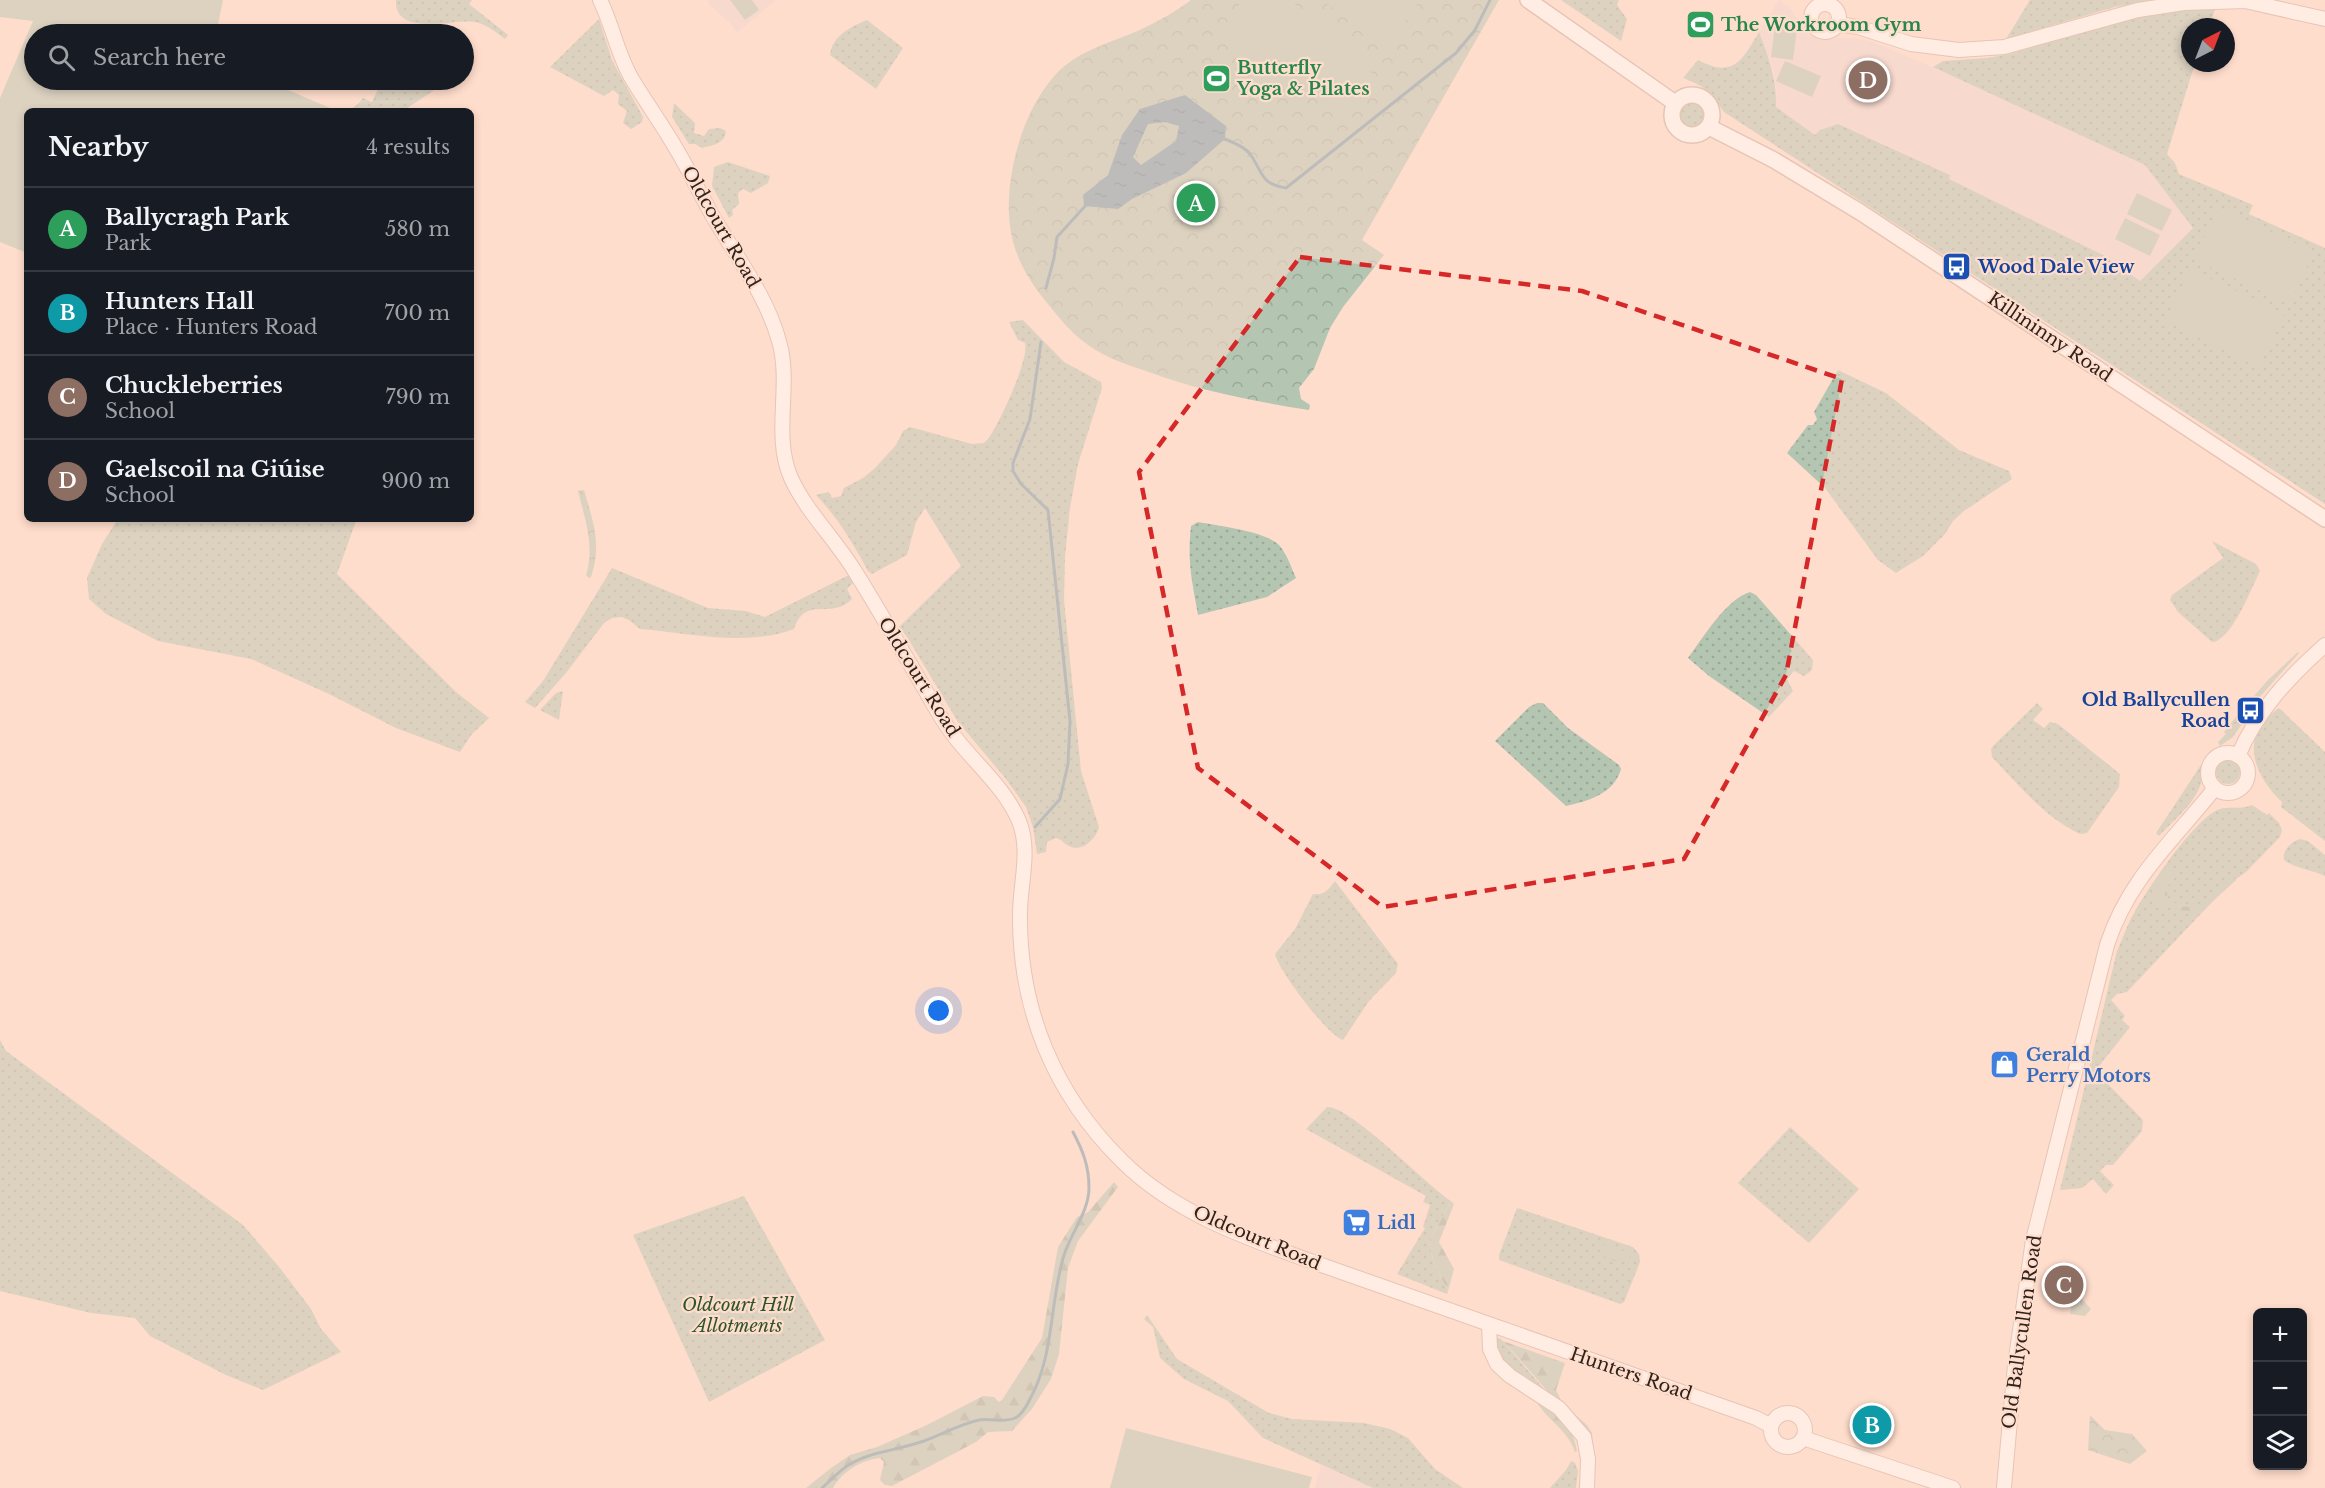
<!DOCTYPE html>
<meta charset="utf-8">
<style>
body{margin:0;font-family:"Libre Baskerville",serif;background:#242831;color:#f1f3f6}
.controls{position:absolute;right:18px;bottom:18px;display:grid;overflow:hidden;border-radius:9px;box-shadow:0 3px 9px #0003}
.controls button{width:54px;height:54px;display:grid;place-items:center;padding:0;border:0;border-bottom:2px solid #363941;background:#171b24;color:#f1f3f6;font:30px sans-serif}
.compass{position:absolute;left:2181px;top:18px;width:54px;height:54px;border-radius:50%;background:#171b24;box-shadow:0 3px 9px #0003;rotate:42deg}
.you{position:absolute;left:939px;top:1011px;width:21px;height:21px;margin:-15px;border:4px solid #fff;border-radius:50%;background:#1a73e8;box-shadow:0 0 0 9px #1a73e833}
.badge{display:grid;place-items:center;width:39px;height:39px;border-radius:50%;background:#c6aa94;color:#fff;font-size:20px;font-weight:700}
.pin{position:absolute;translate:-50% -50%;border:3px solid #fff;box-shadow:0 2px 6px #0006}
.list{margin:0;padding:0;list-style:none}
h2{display:flex;justify-content:space-between;align-items:center;height:78px;margin:0;padding:0 24px;font-size:26px}
h2 small{font-size:20px;font-weight:400;color:#9ea1a6}
.list li{display:grid;grid-template-columns:39px 1fr auto;gap:18px;align-items:center;box-sizing:border-box;height:84px;padding:0 24px;border-top:2px solid #363941}
.list b{display:block;font-size:22px;white-space:nowrap}
.list p{margin:0;font-size:20px;white-space:nowrap;color:#9ea1a6}
.list em{font-size:20px;font-style:normal;color:#9ea1a6}
.icon{flex:none;width:33px;height:33px;fill:none;stroke:currentColor;stroke-width:2;stroke-linecap:round;stroke-linejoin:round}
.map{position:relative;flex:none;width:2325px;height:1488px;overflow:hidden}
.search{position:absolute;background:#171b24;box-shadow:0 3px 9px #0003;left:24px;top:24px;width:450px;height:66px;display:flex;align-items:center;gap:15px;box-sizing:border-box;padding:0 21px;border-radius:33px;color:#9ea1a6;font-size:22px}
.panel{position:absolute;background:#171b24;box-shadow:0 3px 9px #0003;left:24px;top:108px;width:450px;height:414px;border-radius:9px}
.map>svg:first-child{display:block}
.education{fill:#eed4cf}
.grass{fill:url(#grass-dots)}
.forest{fill:url(#forest-firs)}
.park{fill:url(#park-crowns)}
.pitch{fill:#b4c5b2}
.water{fill:url(#water-ripples);fill-rule:evenodd}
.lines{fill:none;stroke-linecap:round;stroke-linejoin:round}
.stream{stroke:#6d96a6;stroke-width:3}
.tertiary-casing{stroke:#c9a998;stroke-width:16}
.secondary-casing{stroke:#c9a998;stroke-width:18}
.tertiary{stroke:#fff;stroke-width:14}
.secondary{stroke:#fff;stroke-width:15}
.marked{fill:none;stroke:#d62828;stroke-width:4.5;stroke-dasharray:12 8;stroke-linejoin:round}
.labels{text-anchor:middle;stroke-width:4.5;stroke-linejoin:round;paint-order:stroke}
.leisure-label{font-size:18px;font-weight:bold;fill:#27864d;stroke:#fdc;text-anchor:start}
.street-label{font-size:18px;fill:#2e221b;stroke:#fdc}
.transit-label{font-size:18px;font-weight:bold;fill:#164399;stroke:#fdc;text-anchor:start}
.shop-label{font-size:18px;font-weight:bold;fill:#366cbe;stroke:#fdc;text-anchor:start}
.park-label{font-size:18px;font-style:italic;fill:#2d542a;stroke:#fdc}
</style>
<div class="map">
<svg width="2325" height="1488" viewBox="0 0 2325 1488">
<defs>
<pattern id="grass-dots" width="8" height="8" patternUnits="userSpaceOnUse" patternTransform="scale(1.5)"><rect width="8" height="8" fill="#b4c5b2"/><path d="M2 2h.1M6 6h.1" fill="none" stroke="#9ba998" stroke-width="1.8" stroke-linecap="round"/></pattern>
<pattern id="forest-firs" width="22" height="20" patternUnits="userSpaceOnUse" patternTransform="scale(1.5)"><rect width="22" height="20" fill="#b4c5b2"/><path d="M5 1l3.5 6h-7zM16 11l3.5 6h-7z" fill="#9ba998"/></pattern>
<pattern id="park-crowns" width="20" height="18" patternUnits="userSpaceOnUse" patternTransform="scale(1.5)"><rect width="20" height="18" fill="#b4c5b2"/><path d="M2 6a3 3 0 1 1 6 0M12 15a3 3 0 1 1 6 0" fill="none" stroke="#9ba998"/></pattern>
<pattern id="water-ripples" width="26" height="14" patternUnits="userSpaceOnUse" patternTransform="scale(1.5)"><rect width="26" height="14" fill="#6d96a6"/><path d="M2 4q2-2 4 0t4 0M15 11q2-2 4 0t4 0" fill="none" stroke="#5a7a86"/></pattern>
</defs>
<rect width="100%" height="100%" fill="#fdc"/>
<!-- education -->
<g class="education">
<path d="M708 0H776L737 33 731 24 709 4Z"/>
<path d="M1779 0 1791 9 1806 33 1821 41 1839 38H1854L1873 42 1990 92 2145 165 2193 228 2140 281 2101 254 1948 179 1950 175 1862 134 1815 135 1776 107 1777 91 1773 68 1759 32Z"/>
<path d="M1321 1465 1373 1488H1315Z"/>
</g>
<!-- grass -->
<g class="grass">
<path d="M396 0H472L469 4 508 35 505 39C496 32 487 25 476 22 454 18 394 38 396 0Z"/>
<path d="M1561 0H1619L1617 5 1627 19 1621 41Z"/>
<path d="M2030 0H2152L2115 7 2006 39Z"/>
<path d="M2176 10H2215L2208 27H2190V63H2195L2167 154 2175 163 2179 174 2253 205 2249 214 2325 248V504L1724 112C1711 92 1705 86 1683 78L1698 60C1734 79 1742 60 1759 32 1769 58 1777 80 1776 107L1815 135 1820 130 1838 124 1950 175 1949 179 2101 254 2140 281 2193 228 2145 165 1933 67 1943 61 1987 58 2010 54 2103 25Z"/>
<path d="M599 19 612 60 643 117 642 122 631 129 623 123 627 111 618 104 619 95 613 90 604 96 550 67Z"/>
<path d="M867 20 903 48 876 89 830 55C832 36 850 27 867 20Z"/>
<path d="M371 80H449L403 111H348L358 104 363 98 372 102 378 89 369 83Z"/>
<circle cx="1693" cy="115" r="14"/>
<path d="M674 103 695 123 694 133 704 136 709 129 720 128 726 131C725 144 713 145 702 148L695 144H689L672 117Z"/>
<path d="M728 162 770 176 768 183 751 193 743 189 738 193 739 204 732 210 733 215 729 218 712 186 714 167Z"/>
<path d="M1023 320 1064 362 1101 382 1102 388 1078 464 1070 508 1065 556 1064 600 1081 771 1099 827C1096 839 1082 853 1069 846 1063 843 1062 839 1056 838L1047 842 1046 852 1037 854 1033 827 1026 807 1006 779 958 722 907 637 899 627 961 566 925 508 916 522 907 555 872 574 868 571C853 543 838 518 816 495L829 492 832 498 841 496 844 488 863 478 875 468 896 445 903 431 910 427 972 444 984 443 988 439C998 426 1030 358 1025 343L1018 340 1009 322Z"/>
<path d="M1838 370 1886 393 1959 450 2009 471 2012 479 1964 511 1953 521 1945 534 1923 556 1896 573 1878 560 1825 488 1787 453 1808 425H1813L1817 419 1814 412Z"/>
<path d="M118 519H352L356 521 337 574 456 692 489 718 472 734 460 752 396 728 329 694 251 659 158 641 106 614 89 599 87 578 102 544Z"/>
<path d="M1198 522C1219 526 1265 531 1279 545 1287 554 1291 567 1296 578L1267 597 1198 615C1192 581 1187 562 1191 526Z"/>
<path d="M2212 541 2256 564 2260 571C2252 587 2231 642 2212 642L2178 612 2170 600 2172 595 2223 558Z"/>
<path d="M612 568 708 608 746 611 765 617 849 575 854 582 847 589 852 599C830 621 806 594 794 629 746 647 690 633 640 629L629 620 621 617 612 618 604 623 566 673 535 708 525 702 543 681Z"/>
<path d="M1750 592 1756 595 1813 660 1812 670 1804 676 1794 671 1787 679 1793 691 1769 717 1709 676 1688 658C1703 638 1726 599 1750 592Z"/>
<path d="M2298 652 2299 653 2257 700 2255 699 2251 705 2248 703 2267 681Z"/>
<path d="M563 691 559 720 540 710 556 693Z"/>
<path d="M1537 703H1543L1568 728 1619 765 1621 769C1614 794 1588 801 1566 806L1495 741 1529 707Z"/>
<path d="M2037 703 2043 709 2033 720 2044 728 2050 722 2058 724 2120 774 2119 787 2087 833 2080 834C2045 818 2018 784 1992 757L1991 749 1994 745Z"/>
<path d="M2279 708 2325 752V841L2281 807 2282 802C2253 775 2238 734 2279 708Z"/>
<path d="M2239 713 2244 717 2240 722 2242 724 2233 737 2220 746 2218 742 2226 734 2224 732Z"/>
<circle cx="2228" cy="772" r="12"/>
<path d="M2201 765C2209 794 2176 817 2159 836L2156 833Z"/>
<path d="M2252 805 2267 815 2269 813 2279 823 2282 830 2280 837 2246 872 2229 884 2127 992 2117 994 2111 1000 2125 1016 2122 1020 2130 1027 2092 1075 2099 1081 2104 1080 2143 1120 2142 1131 2113 1165H2106L2100 1171 2114 1185 2106 1194 2093 1179 2082 1188 2060 1190 2117 951C2123 938 2127 925 2134 913 2147 890 2196 816 2220 809 2231 806 2241 810 2252 805Z"/>
<path d="M2300 839 2308 841 2325 855V876C2312 870 2294 868 2284 860 2282 850 2291 842 2300 839Z"/>
<path d="M1335 881 1398 964 1396 973 1369 1001 1343 1040C1328 1036 1278 970 1275 954L1295 929 1313 894C1324 896 1329 889 1335 881Z"/>
<path d="M0 1040 6 1051 243 1225 280 1268 311 1309 321 1329 341 1352 263 1390 226 1375 150 1336 135 1318 91 1313 0 1291Z"/>
<path d="M1327 1107C1351 1106 1425 1184 1451 1201L1429 1242 1434 1264 1448 1291 1447 1294 1397 1274 1425 1228 1423 1227 1430 1205 1423 1202 1426 1196 1306 1129Z"/>
<path d="M1790 1127 1859 1189 1809 1243 1738 1183Z"/>
<path d="M744 1196 825 1340 709 1402 633 1235Z"/>
<path d="M1517 1208 1633 1247 1639 1254 1640 1262 1624 1302 1620 1304 1499 1260V1255Z"/>
<path d="M1147 1315 1177 1359 1269 1413 1292 1419 1364 1423 1390 1429 1408 1438 1435 1469 1463 1488H1373L1263 1438 1228 1401 1184 1379 1160 1358 1153 1327 1144 1319Z"/>
<path d="M1496 1337 1501 1339 1545 1390C1531 1380 1504 1370 1497 1353 1496 1349 1495 1343 1495 1338Z"/>
<path d="M1571 1461 1575 1463 1578 1471 1576 1488H1550L1566 1470Z"/>
</g>
<!-- forest -->
<g class="forest">
<path d="M2168 868H2178L2180 875 2176 877 2166 888 2168 898C2171 900 2177 905 2181 906 2201 911 2219 889 2232 877L2236 880 2197 916C2183 914 2173 907 2159 905L2153 897V888Z"/>
<path d="M1114 1182 1118 1187 1078 1241 1068 1268 1059 1354 1051 1379 1032 1409 1012 1431 988 1432 976 1442 892 1486 885 1485 880 1480 884 1462 880 1458C861 1460 842 1472 833 1488H806L831 1468 850 1455 877 1447 927 1425 983 1396 994 1397 999 1402 1002 1400 1042 1338 1058 1247 1077 1217 1088 1212Z"/>
<path d="M1451 1201 1454 1204 1439 1242 1454 1269 1448 1291 1434 1264 1429 1242Z"/>
<path d="M1503 1341 1565 1363 1556 1390 1563 1404 1587 1425 1592 1433 1593 1447C1564 1410 1534 1375 1503 1341Z"/>
<path d="M1533 1393C1553 1412 1573 1423 1577 1451L1575 1452C1568 1428 1540 1417 1533 1393Z"/>
</g>
<!-- park -->
<g class="park">
<path d="M1191 0H1499L1362 240 1384 255 1343 307 1330 328 1314 369 1299 388 1301 399 1310 405 1309 410C1253 401 1199 391 1146 371 1124 364 1102 356 1084 342 1069 331 1056 314 1044 299 1015 263 1005 231 1010 185 1015 145 1029 104 1056 74 1079 49 1115 42 1144 28 1161 20 1176 11 1191 0Z"/>
<path d="M584 490C593 521 602 545 591 577L589 578 586 575C595 547 585 519 578 491Z"/>
<path d="M1605 1243 1621 1248 1630 1257 1627 1263 1619 1260 1614 1261 1603 1256Z"/>
<path d="M2074 1290 2091 1309 2085 1316 2070 1314Z"/>
<path d="M2090 1415 2105 1430 2132 1434 2147 1451 2130 1464 2088 1450Z"/>
</g>
<!-- pitch -->
<g class="pitch">
<path d="M0 0H223L216 34H34V80H265L337 111H27V253L0 242V98L33 21 0 17Z"/>
<path d="M730 0H752L759 10 745 20Z"/>
<path d="M1242 0H1288L1379 61 1343 116 1220 33Z"/>
<path d="M1321 0H1420L1389 46Z"/>
<path d="M1776 18 1798 21 1793 60 1771 57Z"/>
<path d="M1785 61 1821 76 1812 97 1776 81Z"/>
<path d="M2137 193 2172 210 2162 231 2127 214Z"/>
<path d="M2219 207 2314 252 2289 305 2194 259Z"/>
<path d="M2125 218 2160 235 2150 256 2115 239Z"/>
<path d="M2190 269 2284 314 2259 367 2165 321Z"/>
<path d="M1126 1428 1312 1477 1309 1488H1110Z"/>
</g>
<!-- water -->
<path class="water" d="M1185 95 1226 126 1225 139 1186 173 1132 199 1118 209 1084 206 1083 195 1108 175 1122 135 1140 109ZM1165 122 1179 126 1176 141 1141 165 1133 157 1148 124Z"/>
<g class="lines">
<!-- stream -->
<g class="stream">
<path d="M1222 138C1230 141 1245 147 1250 154 1263 172 1260 184 1286 188L1456 53 1475 30 1490 0"/>
<path d="M1046 288 1054 258 1057 237 1087 204"/>
<path d="M1035 827 1060 799 1068 764 1070 721 1048 510 1021 484 1013 471V463L1030 419 1041 342"/>
<path d="M822 1488C831 1480 840 1470 850 1464 873 1451 899 1450 924 1441 941 1435 960 1424 979 1420 990 1418 1004 1423 1015 1418 1022 1415 1026 1407 1029 1401 1055 1355 1049 1304 1064 1255 1071 1233 1089 1211 1089 1188 1089 1166 1083 1151 1073 1132"/>
</g>
<defs>
<g id="tertiary">
<path d="M600 0C613 26 617 54 632 79 647 104 664 127 678 152 691 174 702 198 715 220 738 259 767 297 779 341 792 385 772 435 791 478 806 511 835 539 854 570 877 606 898 644 920 681 930 698 939 716 951 732 972 761 1005 787 1019 821 1031 851 1020 883 1020 914 1019 1009 1054 1094 1122 1161 1177 1216 1255 1241 1327 1267 1381 1286 1435 1305 1489 1324L1490 1349 1497 1364 1510 1376 1559 1408 1584 1437 1588 1459 1587 1488"/>
<circle cx="1825" cy="18" r="14"/>
<path d="M1838 24 1858 27 1911 44 1959 50 2004 47 2138 10 2184 3 2245 1 2325 19"/>
<circle cx="2228" cy="773" r="20"/>
<path d="M2238 756C2257 711 2289 677 2325 645"/>
<path d="M1489 1324 1756 1418 1771 1426"/>
<circle cx="1788" cy="1430" r="17"/>
<path d="M1803 1438 1953 1488"/>
<path d="M2004 1487 2015 1365 2033 1240 2107 945C2128 879 2174 840 2215 788"/>
</g>
<g id="secondary">
<path d="M1528 0 1675 103"/>
<circle cx="1692" cy="115" r="20"/>
<path d="M1709 127 1774 160 1860 212 2325 519"/>
</g>
</defs>
<!-- tertiary casing -->
<use href="#tertiary" class="tertiary-casing"/>
<!-- secondary casing -->
<use href="#secondary" class="secondary-casing"/>
<!-- tertiary -->
<use href="#tertiary" class="tertiary"/>
<!-- secondary -->
<use href="#secondary" class="secondary"/>
</g>
<!-- marked area -->
<path d="M0 0H2325V1488H0ZM1300 257 1582 291 1842 379 1786 675 1684 859 1383 907 1198 768 1139 472Z" fill="#fdc" fill-opacity=".55" fill-rule="evenodd"/>
<path class="marked" d="M1300 257 1582 291 1842 379 1786 675 1684 859 1383 907 1198 768 1139 472Z"/>
<!-- icons -->
<defs>
<symbol id="stadium-square" viewBox="-11 -11 22 22"><rect x="-9" y="-9" width="18" height="18" rx="4" fill="#2e9e5b" stroke="#fdc"/><path d="M0-5a6.5 5 0 1 0 0 10a6.5 5 0 1 0 0-10ZM-3.5-1.8h7v3.6h-7Z" fill="#fff"/></symbol>
<symbol id="bus-square" viewBox="-11 -11 22 22"><rect x="-9" y="-9" width="18" height="18" rx="4" fill="#1a4fb4" stroke="#fdc"/><path d="M-5-6H5V4H4V6H2V4H-2V6H-4V4H-5ZM-3.5-4V0h7V-4ZM-3.5 1.2v1.5H-2V1.2ZM2 1.2v1.5H3.5V1.2Z" fill="#fff"/></symbol>
<symbol id="shop-square" viewBox="-11 -11 22 22"><rect x="-9" y="-9" width="18" height="18" rx="4" fill="#3f7fe0" stroke="#fdc"/><path d="M-5-2.5h2.3a2.7 3.5 0 0 1 5.4 0H5L5.5 6h-11ZM-1.5-2.5h3a1.5 2.3 0 0 0-3 0Z" fill="#fff"/></symbol>
<symbol id="supermarket-square" viewBox="-11 -11 22 22"><rect x="-9" y="-9" width="18" height="18" rx="4" fill="#3f7fe0" stroke="#fdc"/><path d="M-6-5.5h2.5l.6 2H6L4.5 2H-2.5L-4.4-4H-6ZM-1.5 3.2a1.3 1.3 0 1 0 .1 0ZM3 3.2a1.3 1.3 0 1 0 .1 0Z" fill="#fff"/></symbol>
</defs>
<g fill-rule="evenodd">
<use href="#stadium-square" x="1684" y="8" width="33" height="33"/>
<use href="#stadium-square" x="1200" y="62" width="33" height="33"/>
<use href="#bus-square" x="1940" y="250" width="33" height="33"/>
<use href="#bus-square" x="2234" y="694" width="33" height="33"/>
<use href="#shop-square" x="1988" y="1048" width="33" height="33"/>
<use href="#supermarket-square" x="1340" y="1206" width="33" height="33"/>
</g>
<g class="labels">
<!-- leisure labels -->
<g class="leisure-label">
<text x="1721" y="31">The Workroom Gym</text>
<text x="1237" y="74">Butterfly<tspan x="1237" dy="21">Yoga &amp; Pilates</tspan></text>
</g>
<!-- street labels -->
<g class="street-label">
<text transform="translate(721 227) rotate(60)" y="6">Oldcourt Road</text>
<text transform="translate(2050 337) rotate(34)" y="6">Killininny Road</text>
<text transform="translate(919 677) rotate(58)" y="6">Oldcourt Road</text>
<text transform="translate(1257 1238) rotate(23)" y="6">Oldcourt Road</text>
<text transform="translate(2022 1332) rotate(-82)" y="6">Old Ballycullen Road</text>
<text transform="translate(1631 1374) rotate(19)" y="6">Hunters Road</text>
</g>
<!-- transit labels -->
<g class="transit-label">
<text x="1978" y="273">Wood Dale View</text>
<text x="2230" y="706" text-anchor="end">Old Ballycullen<tspan x="2230" dy="21">Road</tspan></text>
</g>
<!-- shop labels -->
<g class="shop-label">
<text x="2026" y="1061">Gerald<tspan x="2026" dy="21">Perry Motors</tspan></text>
<text x="1377" y="1229">Lidl</text>
</g>
<!-- park labels -->
<g class="park-label">
<text x="738" y="1311">Oldcourt Hill<tspan x="738" dy="21">Allotments</tspan></text>
</g>
</g>
</svg>
<div class="controls">
<button>+</button>
<button>−</button>
<button><svg class="icon" aria-label="layers" viewBox="0 0 24 24"><path d="M12 4l9 5-9 5-9-5zM3 14l9 5 9-5"/></svg></button>
</div>
<svg class="compass" viewBox="-18 -18 36 36"><path d="M0-13l5 13h-10z" fill="#e53935"/><path d="M0 13l5-13h-10z" fill="#9ea1a6"/></svg>
<div class="you"></div>
<div class="pin badge" style="left:1196px;top:203px;background:#2e9e5b">A</div>
<div class="pin badge" style="left:1872px;top:1425px;background:#0f9aa8">B</div>
<div class="pin badge" style="left:2064px;top:1285px;background:#8d6e63">C</div>
<div class="pin badge" style="left:1868px;top:80px;background:#8d6e63">D</div>
<div class="search"><svg class="icon" aria-label="search" viewBox="0 0 24 24"><circle cx="10" cy="10" r="6"/><path d="M15 15l6 6"/></svg>Search here</div>
<section class="panel">
<h2>Nearby<small>4 results</small></h2>
<ul class="list">
<li><span class="badge" style="background:#2e9e5b">A</span><div><b>Ballycragh Park</b><p>Park</p></div><em>580 m</em></li>
<li><span class="badge" style="background:#0f9aa8">B</span><div><b>Hunters Hall</b><p>Place · Hunters Road</p></div><em>700 m</em></li>
<li><span class="badge" style="background:#8d6e63">C</span><div><b>Chuckleberries</b><p>School</p></div><em>790 m</em></li>
<li><span class="badge" style="background:#8d6e63">D</span><div><b>Gaelscoil na Giúise</b><p>School</p></div><em>900 m</em></li>
</ul>
</section>
</div>
